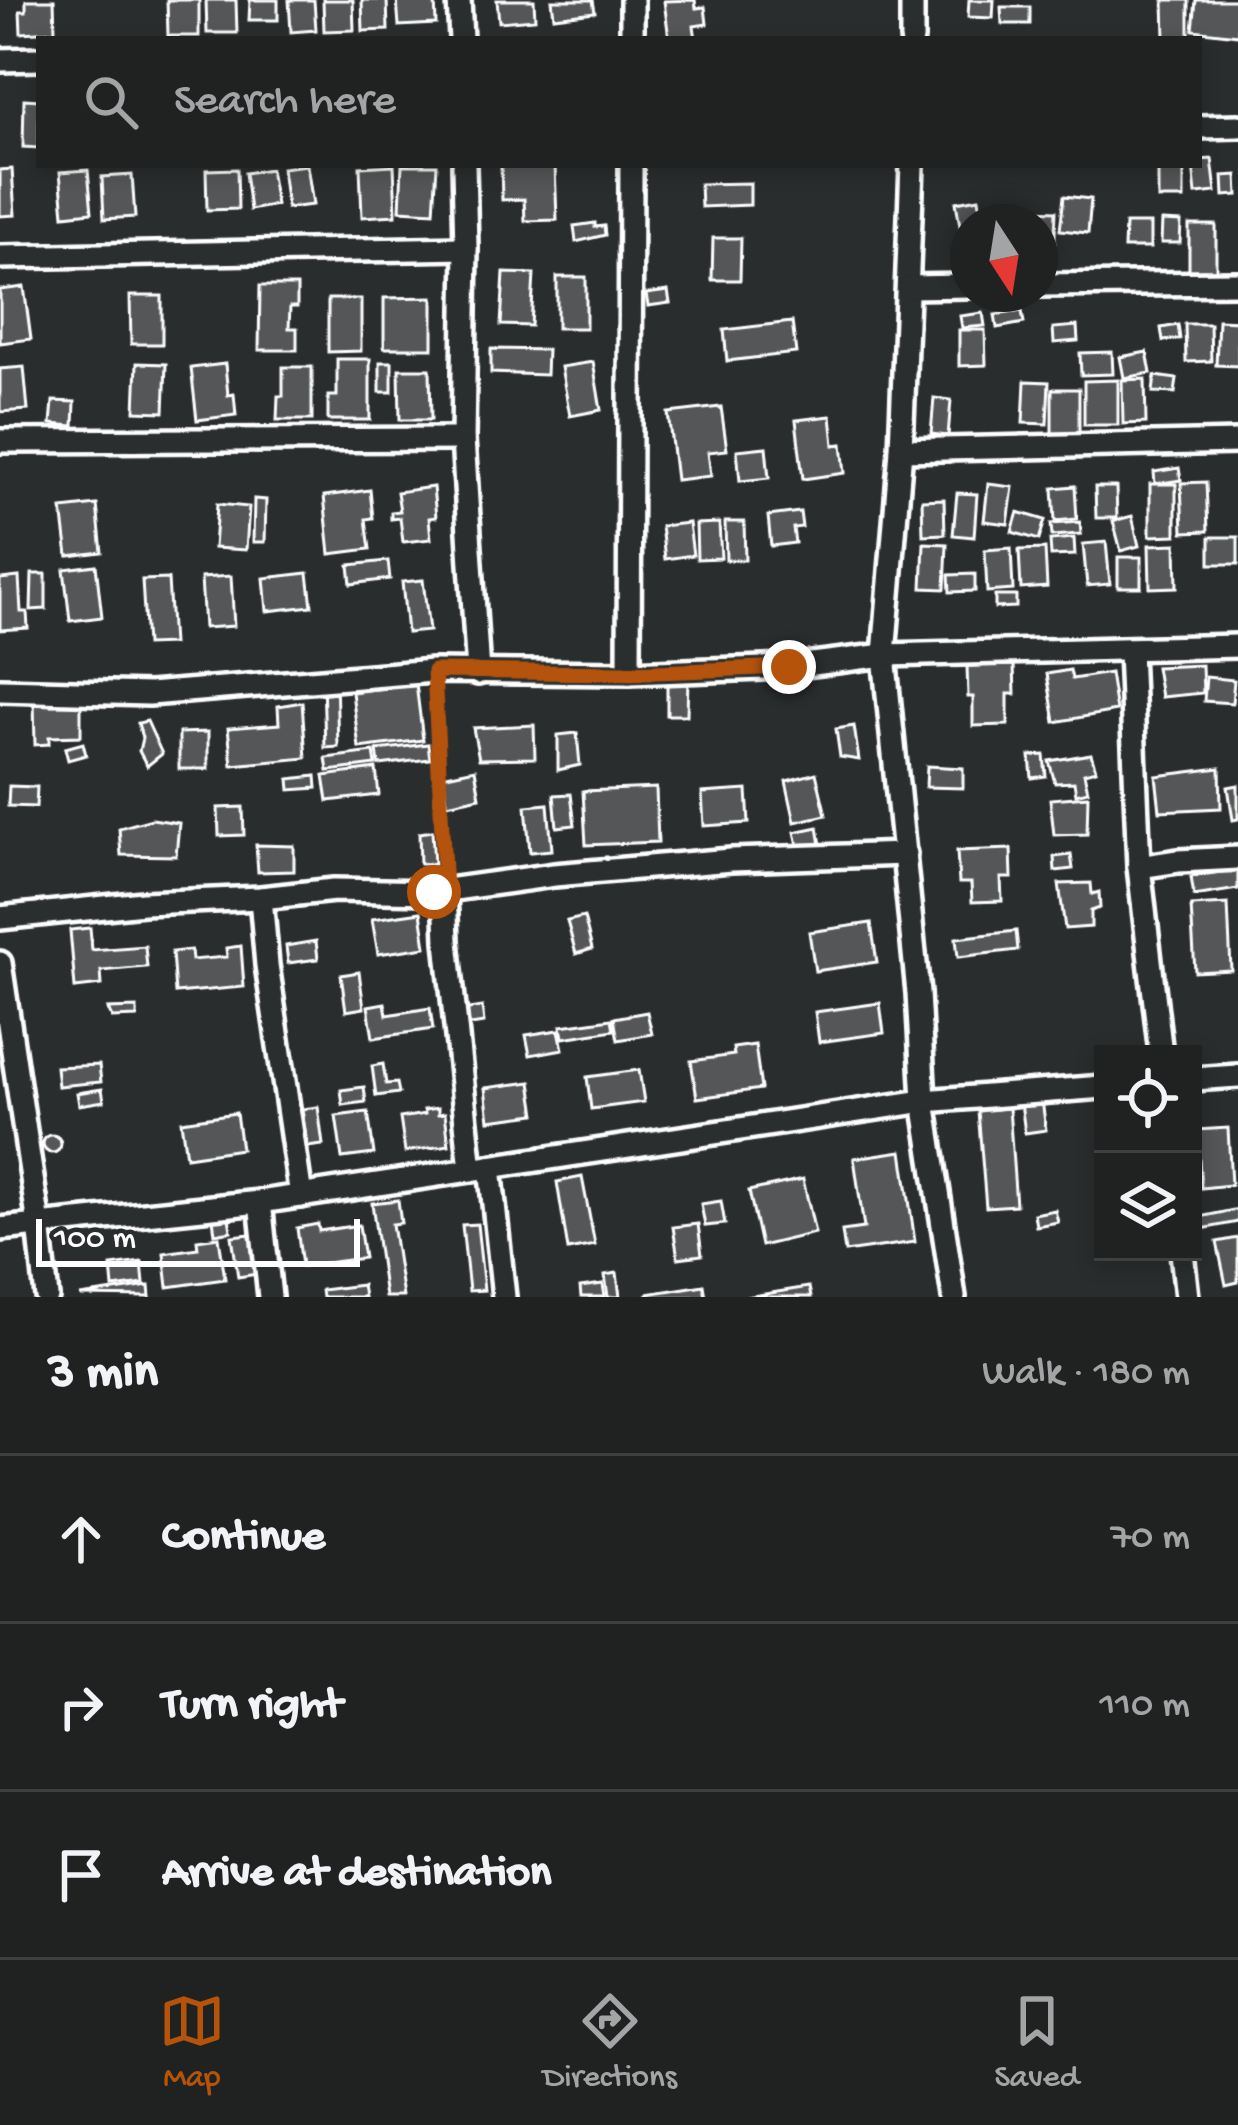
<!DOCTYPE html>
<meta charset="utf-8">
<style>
body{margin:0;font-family:"Gochi Hand",sans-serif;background:#2d2f2f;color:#f1f3f6}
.controls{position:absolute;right:36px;bottom:36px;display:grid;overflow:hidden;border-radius:0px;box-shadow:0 6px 18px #0003}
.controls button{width:108px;height:108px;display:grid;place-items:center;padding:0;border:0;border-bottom:3px solid #3d3f40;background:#202222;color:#f1f3f6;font:60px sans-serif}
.compass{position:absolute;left:950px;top:204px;width:108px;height:108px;border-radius:50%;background:#202222;box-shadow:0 6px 18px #0003;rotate:168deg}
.scale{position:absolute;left:36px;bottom:30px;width:324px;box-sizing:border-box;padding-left:12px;border:6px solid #fff;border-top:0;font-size:33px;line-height:42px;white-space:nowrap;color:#fff;-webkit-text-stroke:9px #2a2d2e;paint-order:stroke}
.stop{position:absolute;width:36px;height:36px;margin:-27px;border:9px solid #b45309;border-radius:50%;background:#fff}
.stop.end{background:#b45309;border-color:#fff;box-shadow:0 3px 12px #0008}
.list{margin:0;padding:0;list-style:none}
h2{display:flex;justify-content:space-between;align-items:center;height:156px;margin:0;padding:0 48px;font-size:51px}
h2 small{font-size:39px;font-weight:400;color:#a2a4a5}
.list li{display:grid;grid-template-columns:78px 1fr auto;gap:36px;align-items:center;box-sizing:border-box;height:168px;padding:0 48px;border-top:3px solid #3d3f40}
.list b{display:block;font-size:45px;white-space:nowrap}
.list em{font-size:39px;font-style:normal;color:#a2a4a5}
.icon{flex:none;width:66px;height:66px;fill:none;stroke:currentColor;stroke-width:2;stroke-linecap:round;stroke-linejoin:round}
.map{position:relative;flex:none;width:1238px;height:1297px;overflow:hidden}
.search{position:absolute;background:#202222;box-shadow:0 6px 18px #0003;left:36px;right:36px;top:36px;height:132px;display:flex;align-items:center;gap:30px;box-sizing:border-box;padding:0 42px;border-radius:0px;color:#a2a4a5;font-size:45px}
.sheet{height:660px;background:#202222}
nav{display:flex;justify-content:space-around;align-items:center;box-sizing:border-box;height:168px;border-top:3px solid #3d3f40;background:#202222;font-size:33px;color:#a2a4a5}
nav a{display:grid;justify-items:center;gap:6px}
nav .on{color:#b45309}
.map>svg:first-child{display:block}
.building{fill:#555758;stroke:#fff;stroke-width:3}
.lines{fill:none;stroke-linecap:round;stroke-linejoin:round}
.minor-casing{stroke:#fff;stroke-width:30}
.path{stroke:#fff;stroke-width:4.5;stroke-dasharray:9 9;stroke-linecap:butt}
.minor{stroke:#2a2d2e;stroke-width:21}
.route{stroke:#b45309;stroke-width:15}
</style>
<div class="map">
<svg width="1238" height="1297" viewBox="0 0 1238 1297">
<rect width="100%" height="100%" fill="#2a2d2e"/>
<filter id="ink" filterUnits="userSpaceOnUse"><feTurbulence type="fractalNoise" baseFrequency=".00833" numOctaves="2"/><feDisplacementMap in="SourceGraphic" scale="24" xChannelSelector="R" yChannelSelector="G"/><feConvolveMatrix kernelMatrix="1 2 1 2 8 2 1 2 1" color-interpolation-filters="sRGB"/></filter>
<g filter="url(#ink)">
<!-- building -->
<g class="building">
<path d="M26 0H54L55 31 21 33 20 11H26Z"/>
<path d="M167 0H199V36H168Z"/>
<path d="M206 0H236L237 33H207Z"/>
<path d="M250 0H278V20H249Z"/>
<path d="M289 0H314L316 30 291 32Z"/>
<path d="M323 0H353L354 30 324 31Z"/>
<path d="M362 0H387L388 30 363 31Z"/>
<path d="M397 0H435L436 24 399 26Z"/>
<path d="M497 0H534L535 19 499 22Z"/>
<path d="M552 0H593L595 12 554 17Z"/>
<path d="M695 0 696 8 705 7 707 24 694 26 696 39H669L664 1Z"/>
<path d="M969 0H994L993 18 968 17Z"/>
<path d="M1164 0H1189V39H1165Z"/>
<path d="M1196 0H1238V35L1193 30Z"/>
<path d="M1001 7H1030V24H1002Z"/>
<path d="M24 99 39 100V148L23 147Z"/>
<path d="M1212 159 1216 192 1196 194 1193 165H1199V160Z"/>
<path d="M307 165 313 205 287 208 282 168Z"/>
<path d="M394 165 396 215 362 217 360 167Z"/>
<path d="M402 165H437L434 212 400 210Z"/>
<path d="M501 165H555L557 220 525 221 524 199 502 200Z"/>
<rect x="1158" y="165" width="26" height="34"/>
<path d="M12 169 15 215 0 216V170Z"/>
<path d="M237 169 238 209 207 210 206 170Z"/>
<path d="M270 169 276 205 250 210 245 173Z"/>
<path d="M88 170 92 212 64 215 60 172Z"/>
<path d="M132 175 135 217 104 219 102 177Z"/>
<path d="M1237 175 1238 195 1224 196 1223 176Z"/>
<path d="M750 183V205L701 207 700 184Z"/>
<path d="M1064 196 1091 199 1088 233 1060 230Z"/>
<path d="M979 198 982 222H968V231L961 232 956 202Z"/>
<path d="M1032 210 1056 211 1054 258 1040 257V222H1032Z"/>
<path d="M1162 221 1181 222 1180 243H1161Z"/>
<path d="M595 223V227L604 226 605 235 576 242 574 226Z"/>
<path d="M1125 224H1150V248H1124Z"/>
<rect x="1189" y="225" width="27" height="45"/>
<path d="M713 238H741L740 280H712Z"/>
<path d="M504 273 534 274 531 326 501 325Z"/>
<rect x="557" y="277" width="29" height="51"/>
<path d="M260 286H297V307H290L289 328H297V350H259Z"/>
<path d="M24 287 31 339 0 343V290Z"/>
<path d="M668 291 670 303 648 306 646 294Z"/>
<path d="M130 296H162V344H131Z"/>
<path d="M433 297V348H384V298Z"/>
<path d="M328 299H361V351L328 352Z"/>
<path d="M1022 311 1024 323 997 328 995 315Z"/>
<path d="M983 313 985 326 962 328 960 316Z"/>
<path d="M1218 320 1238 321V366L1216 365Z"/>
<path d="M792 322 796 353 727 361 724 330Z"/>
<path d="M1185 324H1210L1211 361 1186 362Z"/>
<path d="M1178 325 1180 339 1163 341 1161 328Z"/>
<path d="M1077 326 1078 341 1054 343 1053 328Z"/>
<path d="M959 330H985L986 365 959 366Z"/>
<path d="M491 349 547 350 546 375 491 373Z"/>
<path d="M1112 352 1113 374 1081 375 1080 353Z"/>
<path d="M1147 352 1151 373 1124 378 1120 357Z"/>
<path d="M337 359H370V420H328V396H337Z"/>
<rect x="380" y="362" width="12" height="30"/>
<path d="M593 362 601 410 570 416 561 367Z"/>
<path d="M137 363 166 364 164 412 135 411Z"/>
<path d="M225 364 228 395 234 394 236 415 197 420 191 368Z"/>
<path d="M24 367 28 410 0 412V369Z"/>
<path d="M283 367H312V420H277L278 396H283Z"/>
<path d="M399 369H430L431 420H400Z"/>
<path d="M1155 376 1177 379 1175 393 1153 392Z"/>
<path d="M1145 379 1146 423 1123 424 1122 380Z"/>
<path d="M1118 380V425H1084V381Z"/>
<path d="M1025 381 1049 382 1047 424 1023 423Z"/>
<rect x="1052" y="389" width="27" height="46"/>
<path d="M934 398 951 400 948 436 931 434Z"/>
<path d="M53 401 75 402 74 426 51 424Z"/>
<path d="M721 407 727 450 708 452 711 476 676 480 668 413Z"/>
<path d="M831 416 834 445 842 444 845 473 803 479 796 420Z"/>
<path d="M766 447 769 478 740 481 737 450Z"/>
<path d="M1179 468 1181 480 1155 484 1154 472Z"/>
<path d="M1206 482 1208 531 1183 532 1181 483Z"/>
<path d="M988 484 1013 487 1008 524 984 521Z"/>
<path d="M1150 484H1176V535L1150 536Z"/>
<path d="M1075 486 1077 519 1055 521 1053 488Z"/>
<path d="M433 487 436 517 429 518 431 539 403 542 400 518 391 519V512L400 511 397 492Z"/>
<path d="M1095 487H1116L1117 518H1096Z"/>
<path d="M370 490 373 518 366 519 370 549 330 554 324 496Z"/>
<path d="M957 493 977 494 974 537 953 535Z"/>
<path d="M254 499 266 500 265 542H253Z"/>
<path d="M944 499 945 534 923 535 922 500Z"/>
<path d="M217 504 249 507 246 550 214 548Z"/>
<path d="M97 505 102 552 68 556 62 509Z"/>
<path d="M800 512 802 527 793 528 795 543 771 546 768 516Z"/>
<path d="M1018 512 1045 520 1039 540 1012 532Z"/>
<path d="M1132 516 1139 546 1121 551 1113 521Z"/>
<path d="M725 522H744L745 560H726Z"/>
<path d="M1080 522 1081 534 1052 536 1051 524Z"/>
<path d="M689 523 693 555 665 559 661 526Z"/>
<path d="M719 523 721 558 697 559 696 524Z"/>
<rect x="1210" y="537" width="28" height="27"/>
<path d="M1074 538 1075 555 1051 556 1050 540Z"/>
<path d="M1106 542 1110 584 1087 586 1083 544Z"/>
<path d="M924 543 947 544 945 589 922 588Z"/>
<path d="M1176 544 1177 587 1150 588 1149 545Z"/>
<path d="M1011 548 1013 590 987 592 985 550Z"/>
<path d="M1045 549 1047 587 1021 589 1019 550Z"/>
<rect x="1118" y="557" width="23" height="30"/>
<path d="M388 561 390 579 351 584 349 565Z"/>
<path d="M96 565 102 617 70 621 64 569Z"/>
<path d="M308 573 312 606 267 611 264 578Z"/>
<path d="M32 574H46V609L31 610Z"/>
<path d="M975 574V591L950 592 949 575Z"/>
<path d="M231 576 234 626 204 628 201 578Z"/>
<path d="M19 577 21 612H27L28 628 0 630V579Z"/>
<path d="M168 579 172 644 146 645 142 580Z"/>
<path d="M423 580 429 631 407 633 402 582Z"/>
<path d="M995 596H1016V607L995 608Z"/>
<path d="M1014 665 1015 694H1008V725L973 726V697H968L967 666Z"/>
<path d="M1202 665 1203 693 1161 697 1156 667Z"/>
<path d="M1070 670 1072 679 1110 673 1116 711 1055 722 1047 674Z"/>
<path d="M1206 677 1234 680 1232 703 1204 701Z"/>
<path d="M667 678H688L687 715H667Z"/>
<path d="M336 679 338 747 325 748 323 680Z"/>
<path d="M416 684 423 740 359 748 352 692Z"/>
<path d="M34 701H50V705L81 704V736L49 737V744L35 745Z"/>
<path d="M302 702 306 758 232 765 228 728 279 724 278 706Z"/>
<path d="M147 721 162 754 147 766 139 751 142 738 138 723Z"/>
<path d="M534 725 535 758 479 759 473 728Z"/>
<path d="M854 726 859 760 840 757 836 729Z"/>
<path d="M208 732V769H179V733Z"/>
<path d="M577 733 580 765 558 770V735Z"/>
<path d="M83 743 86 755 68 760 65 748Z"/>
<path d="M428 744 430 759 379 765 377 750Z"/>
<path d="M374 752 376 765 328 771 326 758Z"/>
<path d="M1091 754 1096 770 1084 773 1088 791 1076 794 1074 782 1055 783 1049 761Z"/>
<path d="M1044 755 1046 776 1032 778 1030 756Z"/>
<path d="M927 766 963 768V788L926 787Z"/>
<path d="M1220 768 1221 808 1160 811 1156 776Z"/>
<path d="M376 769 379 795 328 801 324 776Z"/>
<path d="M475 769 480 797 447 804 442 776Z"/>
<path d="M816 773 826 815 795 822 786 781Z"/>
<path d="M316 776 317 788 290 790 289 779Z"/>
<path d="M1238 785V819L1233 820 1228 787Z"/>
<path d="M9 786 37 787 36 807 8 806Z"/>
<path d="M656 788 658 842 586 845 583 791Z"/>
<path d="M747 790 749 823 704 826 702 793Z"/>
<path d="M571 794 575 825 557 827 554 795Z"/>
<path d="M1088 796 1087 834 1054 835 1050 799Z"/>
<path d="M548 804 552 850 530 852 526 806Z"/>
<path d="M243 807 244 835 219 836 218 808Z"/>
<path d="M152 819 179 823 176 856 121 855 119 828Z"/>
<path d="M818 827 821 845 799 849 795 832Z"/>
<path d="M432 831 434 864H420L419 833Z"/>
<path d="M256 845 294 846V871L258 872Z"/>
<path d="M1011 849 1012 878H1001L1002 901 972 902 971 883H959L957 851Z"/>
<path d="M1071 855 1073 869 1055 871 1054 857Z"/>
<path d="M1238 869V889L1194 896 1191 877Z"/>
<path d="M1091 883 1092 894 1099 892 1100 908 1091 911V927L1065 929 1059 884Z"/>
<path d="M1228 904 1231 970 1195 972 1191 906Z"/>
<path d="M421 912 426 947 378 954 372 919Z"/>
<path d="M584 917 592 949 576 954 567 921Z"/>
<path d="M871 923 877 962 815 971 809 932Z"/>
<path d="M90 928 92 950 145 946 147 967 101 971 102 985 75 988 70 930Z"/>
<path d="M1016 931 1018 950 958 957 956 938Z"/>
<path d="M316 941 318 959 288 963 286 946Z"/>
<path d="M241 946 244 987 175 993 172 952 191 950 192 960 227 957 226 948Z"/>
<path d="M359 972 364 1008 346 1011 341 975Z"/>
<path d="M385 1003 387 1015 430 1008 433 1029 373 1038 368 1006Z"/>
<path d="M880 1003 884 1033 819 1042 815 1012Z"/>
<path d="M482 1007 484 1023 464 1026 462 1010Z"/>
<path d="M137 1008V1017L112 1018 108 1009Z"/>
<path d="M647 1012 652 1034 618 1040 614 1018Z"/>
<path d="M612 1019 614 1030 563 1038 561 1026Z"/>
<path d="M559 1030 563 1049 530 1055 526 1035Z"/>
<path d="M755 1045 761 1089 697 1098 691 1061 734 1055 733 1048Z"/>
<path d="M383 1064 386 1084 397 1083 399 1093 376 1096 372 1066Z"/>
<path d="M99 1065 101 1082 58 1086 56 1067Z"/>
<path d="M639 1070 644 1102 591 1109 587 1077Z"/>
<path d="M531 1082 536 1114 489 1120 485 1088Z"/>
<path d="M364 1087 366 1102 343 1105 341 1090Z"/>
<path d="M102 1089 104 1101 79 1105 77 1093Z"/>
<path d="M1042 1100 1046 1130 1025 1133 1021 1103Z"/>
<path d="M318 1107 323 1145 307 1147 302 1109Z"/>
<path d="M438 1108V1114L445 1113 449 1145 405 1152 400 1118 425 1114 424 1110Z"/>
<path d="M1009 1108 1016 1205 986 1207 978 1111Z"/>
<path d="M368 1112 374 1154 342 1158 336 1116Z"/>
<path d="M236 1113 241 1149 186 1157 181 1121Z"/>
<path d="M1228 1128 1231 1185 1201 1188 1197 1130Z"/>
<circle cx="52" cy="1144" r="9"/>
<path d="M902 1151 915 1242 845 1252 842 1231 864 1228 854 1158Z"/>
<path d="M582 1177 595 1245 568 1250 557 1182Z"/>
<path d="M803 1179 815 1233 761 1246 749 1191Z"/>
<path d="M398 1200 401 1223 392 1224 403 1297H385L372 1203Z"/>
<path d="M721 1201 725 1224 705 1226 701 1204Z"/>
<path d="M1238 1209V1222L1202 1229 1200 1217Z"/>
<path d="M1055 1210 1058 1222 1036 1226 1034 1214Z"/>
<path d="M229 1217 231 1231 215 1234 213 1219Z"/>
<path d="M318 1224 319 1231 359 1225 364 1258 302 1266 297 1228Z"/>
<path d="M477 1224 484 1290 469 1291 462 1225Z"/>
<path d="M698 1224 702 1255 678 1258 673 1227Z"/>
<path d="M251 1234 257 1274 238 1277 232 1236Z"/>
<path d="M219 1237 225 1279 168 1287 164 1253 198 1248 197 1240Z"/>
<path d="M1238 1238V1282L1226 1285 1217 1242Z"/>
<path d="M142 1262 144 1284 113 1288 111 1266Z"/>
<path d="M617 1273 620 1297H608L605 1275Z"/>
<path d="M603 1284 605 1297H581L580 1287Z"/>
<path d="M362 1285 364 1297H322L321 1290Z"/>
<path d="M704 1285 706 1297H647V1294Z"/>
<path d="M149 1286 150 1297 80 1296Z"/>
<path d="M809 1287 811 1297H746Z"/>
</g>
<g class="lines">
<defs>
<g id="minor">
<path d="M459 0 461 39"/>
<path d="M912 0V39"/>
<path d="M632 39V0"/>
<path d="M0 60 39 59"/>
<path d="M1199 127 1238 126"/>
<path d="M464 165 466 248 463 439 478 673"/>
<path d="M912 165 901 450 884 655 918 993 924 1101 954 1297"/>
<path d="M0 257 466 248"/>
<path d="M1040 285 1238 283"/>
<path d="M909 287 968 286"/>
<path d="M0 441 463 439"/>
<path d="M901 450 1238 442"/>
<path d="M1130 650 1139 867"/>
<path d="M629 673 631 165"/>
<path d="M0 690 149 694 433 671 629 673 789 667 884 655 1238 646"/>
<path d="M445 891 447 941 471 1170"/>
<path d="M261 898 267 965 301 1196"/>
<path d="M0 918 143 903 261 898 334 890 433 892 554 875 731 860 905 854"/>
<path d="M0 963 39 1225 47 1297"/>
<path d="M1161 1054 1139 867 1178 861 1238 858"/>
<path d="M1193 1079 1238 1076"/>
<path d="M490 1167 504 1297"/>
<path d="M260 1202 270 1297"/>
<path d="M0 1229 260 1202 924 1101 1103 1087"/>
<path d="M1182 1252 1187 1297"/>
</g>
</defs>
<!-- minor casing -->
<use href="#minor" class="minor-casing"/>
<!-- path -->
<path class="path" d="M434 688 444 869"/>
<!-- minor -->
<use href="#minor" class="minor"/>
</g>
</g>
<g class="lines" filter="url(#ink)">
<!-- route -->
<path class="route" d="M434 892 445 891 434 671 628 673 789 667"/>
</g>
</svg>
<div class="controls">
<button><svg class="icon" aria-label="locate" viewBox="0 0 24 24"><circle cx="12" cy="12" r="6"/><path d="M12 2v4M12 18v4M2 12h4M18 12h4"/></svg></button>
<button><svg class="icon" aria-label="layers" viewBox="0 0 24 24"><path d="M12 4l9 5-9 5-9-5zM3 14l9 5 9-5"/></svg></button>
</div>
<svg class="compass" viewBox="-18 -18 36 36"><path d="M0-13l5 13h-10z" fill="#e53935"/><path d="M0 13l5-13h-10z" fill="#a2a4a5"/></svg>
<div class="scale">100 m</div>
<div class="stop" style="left:434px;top:892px"></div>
<div class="stop end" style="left:789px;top:667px"></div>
<div class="search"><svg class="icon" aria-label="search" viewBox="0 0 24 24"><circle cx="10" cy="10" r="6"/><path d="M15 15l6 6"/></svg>Search here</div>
</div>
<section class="sheet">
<h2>3 min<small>Walk · 180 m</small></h2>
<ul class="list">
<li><svg class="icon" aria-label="ahead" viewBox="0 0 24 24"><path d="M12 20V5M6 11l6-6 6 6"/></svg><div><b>Continue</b></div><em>70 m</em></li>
<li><svg class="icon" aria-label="right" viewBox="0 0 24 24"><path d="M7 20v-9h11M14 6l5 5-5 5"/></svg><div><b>Turn right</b></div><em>110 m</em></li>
<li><svg class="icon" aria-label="arrive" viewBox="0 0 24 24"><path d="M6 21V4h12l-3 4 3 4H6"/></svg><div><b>Arrive at destination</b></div></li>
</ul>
</section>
<nav>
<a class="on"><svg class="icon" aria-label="map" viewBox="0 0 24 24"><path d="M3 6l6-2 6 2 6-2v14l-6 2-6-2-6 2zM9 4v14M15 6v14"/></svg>Map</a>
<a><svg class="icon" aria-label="directions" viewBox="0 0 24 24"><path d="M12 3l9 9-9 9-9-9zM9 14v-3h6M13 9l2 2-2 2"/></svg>Directions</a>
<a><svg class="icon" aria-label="saved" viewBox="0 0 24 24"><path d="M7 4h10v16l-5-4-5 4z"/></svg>Saved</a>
</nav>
